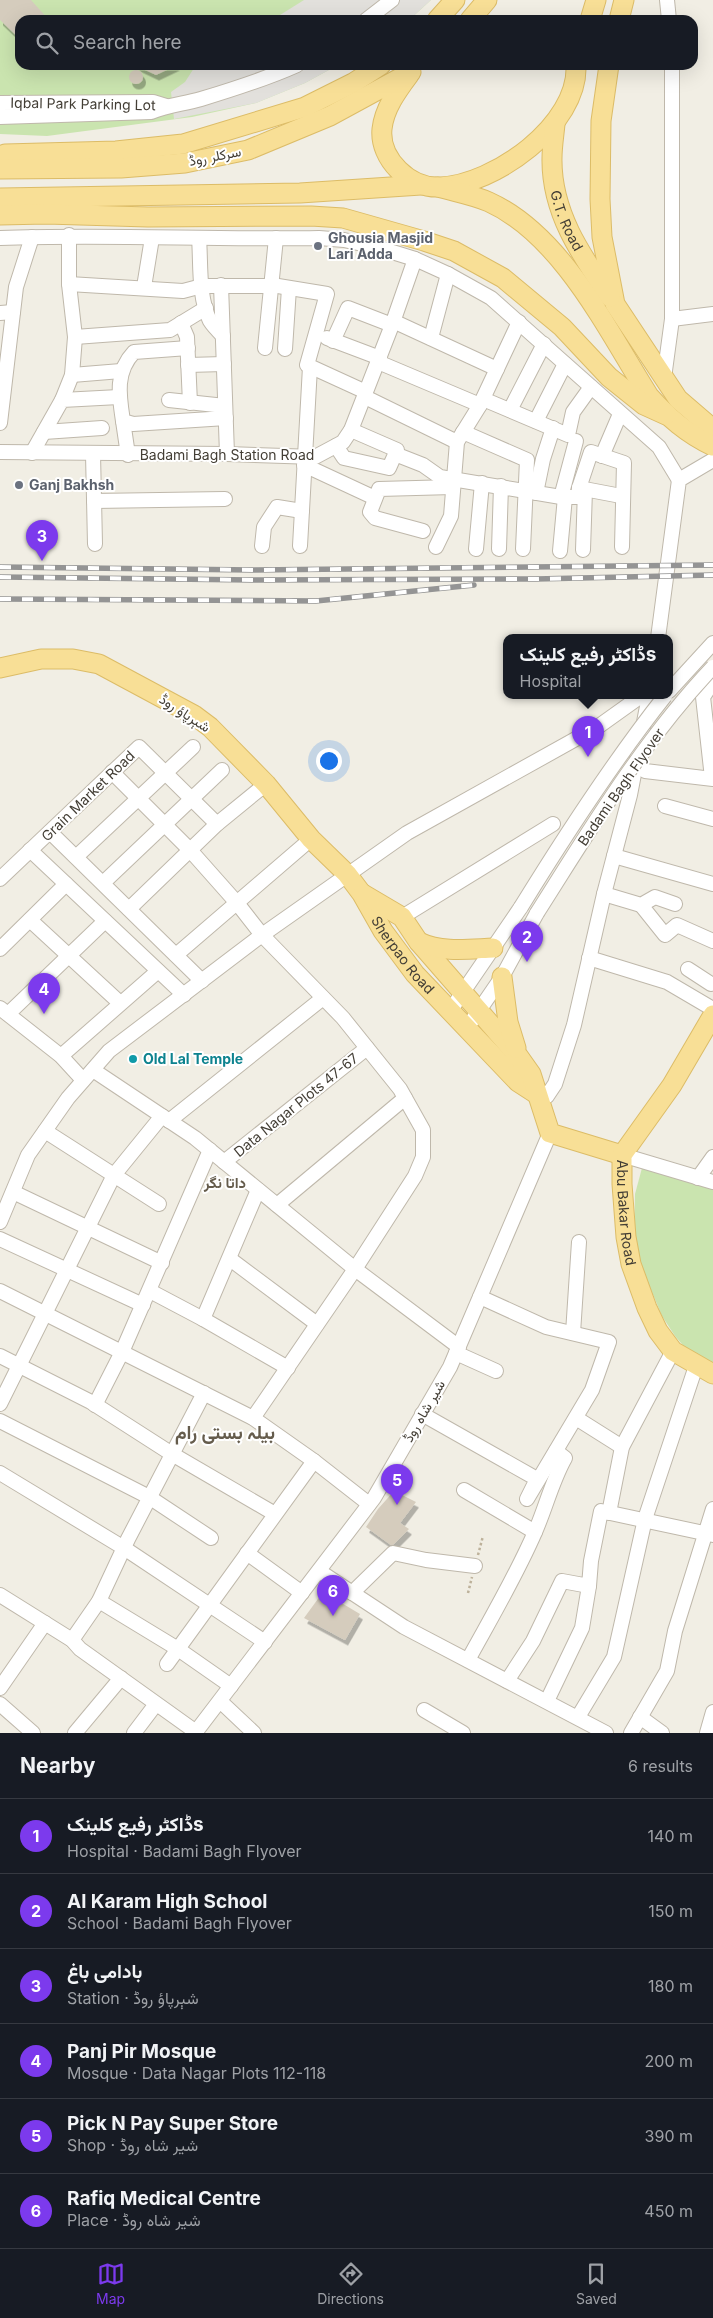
<!DOCTYPE html>
<meta charset="utf-8">
<style>
body{margin:0;font-family:Inter,Vazirmatn,sans-serif;background:#20242c;color:#f1f3f6}
.you{position:absolute;left:328px;top:760px;width:18px;height:18px;margin:-12px;border:4px solid #fff;border-radius:50%;background:#1a73e8;box-shadow:0 0 0 8px #1a73e833}
.badge{display:grid;place-items:center;width:32px;height:32px;border-radius:50%;background:#7c3aed;color:#fff;font-size:16px;font-weight:700}
.pin{position:absolute;translate:-50% -41px;filter:drop-shadow(0 1px 2px #0008)}
.pin::after{content:'';position:absolute;top:26px;width:18px;height:15px;background:inherit;clip-path:polygon(0 0,100% 0,50% 100%)}
.popup{position:absolute;left:503px;top:634px;width:170px;height:65px;box-sizing:border-box;display:grid;place-content:center;border-radius:10px;background:#171b24;filter:drop-shadow(0 1px 4px #0005);font-size:16px;white-space:nowrap;color:#9ea1a6}
.popup b{font-size:19px;color:#f1f3f6}
.popup::after{content:'';position:absolute;left:50%;top:100%;margin-left:-10px;border:10px solid transparent;border-top-color:#171b24}
.list{margin:0;padding:0;list-style:none}
h2{display:flex;justify-content:space-between;align-items:center;height:65px;margin:0;padding:0 20px;font-size:21px}
h2 small{font-size:16px;font-weight:400;color:#9ea1a6}
.list li{display:grid;grid-template-columns:32px 1fr auto;gap:15px;align-items:center;box-sizing:border-box;height:75px;padding:0 20px;border-top:1px solid #363941}
.list b{display:block;font-size:19px;white-space:nowrap}
.list p{margin:0;font-size:16px;white-space:nowrap;color:#9ea1a6}
.list em{font-size:16px;font-style:normal;color:#9ea1a6}
.icon{flex:none;width:28px;height:28px;fill:none;stroke:currentColor;stroke-width:2;stroke-linecap:round;stroke-linejoin:round}
.map{position:relative;flex:none;width:713px;height:1733px;overflow:hidden}
.search{position:absolute;background:#171b24;box-shadow:0 5px 20px #0002;left:15px;right:15px;top:15px;height:55px;display:flex;align-items:center;gap:12px;box-sizing:border-box;padding:0 18px;border-radius:15px;color:#9ea1a6;font-size:19px}
.sheet{height:515px;background:#171b24}
nav{display:flex;justify-content:space-around;align-items:center;box-sizing:border-box;height:70px;border-top:1px solid #363941;background:#171b24;font-size:14px;color:#9ea1a6}
nav a{display:grid;justify-items:center;gap:2px}
nav .on{color:#7c3aed}
.map>svg:first-child{display:block}
.green{fill:#cae4af}
.parking{fill:#e2e0dc}
.building{fill:#d5ccbd;filter:url(#shadow)}
.lines{fill:none;stroke-linecap:round;stroke-linejoin:round}
.minor-casing{stroke:#bfb8ab;stroke-width:16}
.major-casing{stroke:#dcbc67;stroke-width:21}
.path{stroke:#bdb19a;stroke-width:2.5;stroke-dasharray:2.5 2.5;stroke-linecap:butt}
.minor{stroke:#fff;stroke-width:14}
.major{stroke:#f8df96;stroke-width:19}
.rail-casing{stroke:#949494;stroke-width:5.5}
.rail{stroke:#fff;stroke-width:4;stroke-dasharray:11;stroke-linecap:butt}
.minor-bridge-casing{stroke:#bfb8ab;stroke-width:16;stroke-linecap:butt}
.minor-bridge{stroke:#fff;stroke-width:14}
.worship-dot{fill:#6b7280;stroke:#fff;stroke-width:2}
.culture-dot{fill:#0f9aa8;stroke:#fff;stroke-width:2}
.labels{text-anchor:middle;stroke-width:4;stroke-linejoin:round;paint-order:stroke}
.street-label{font-size:14px;fill:#433e35;stroke:#fff}
.worship-label{font-size:14px;font-weight:bold;fill:#5b616d;stroke:#fff;text-anchor:start}
.culture-label{font-size:14px;font-weight:bold;fill:#0d838f;stroke:#fff;text-anchor:start}
.neighbourhood-label{font-size:15px;font-weight:bold;fill:#655c4c;stroke:#fff}
.district-label{font-size:19px;font-weight:bold;fill:#655c4c;stroke:#fff}
</style>
<div class="map">
<svg width="713" height="1733" viewBox="0 0 713 1733">
<defs>
<filter id="shadow"><feDropShadow dx="3" dy="5.5" stdDeviation="0" flood-color="#0004"/></filter>
</defs>
<rect width="100%" height="100%" fill="#f1eee4"/>
<!-- green -->
<g class="green">
<path d="M0 0H431L409 20H20V65H338L305 83 256 103 192 117 47 136 0 134Z"/>
<path d="M642 1168 713 1186V1363L687 1350 675 1336 662 1316 634 1249 635 1194Z"/>
</g>
<!-- parking -->
<g class="parking">
<path d="M304 0H431L409 20H272Z"/>
<path d="M196 65H338L305 83 256 103 174 119 171 92 185 82Z"/>
</g>
<!-- building -->
<g class="building">
<path d="M0 0H31L49 20H20V39L0 20Z"/>
<path d="M135 65H177L156 75Z"/>
<circle cx="136" cy="77" r="7"/>
<path d="M394 1491 416 1502 400 1523 409 1529 394 1544 391 1545 366 1527 378 1509Z"/>
<path d="M323 1592 360 1614 345 1640 304 1618Z"/>
</g>
<g class="lines">
<defs>
<g id="minor">
<path d="M667 0 669 20"/>
<path d="M366 20 392 0"/>
<path d="M0 103 153 102 166 106"/>
<path d="M0 117 151 112C168 105 184 104 201 99 234 89 266 79 297 65"/>
<path d="M0 238C106 234 213 240 319 238L344 240 376 247 415 259 448 274 491 298 659 447 679 480"/>
<path d="M199 238C201 264 198 296 210 321 213 326 218 331 223 336"/>
<path d="M69 284 183 291 202 286H278L327 294 307 365 366 392"/>
<path d="M221 285 227 454"/>
<path d="M144 287 152 238"/>
<path d="M0 313 13 312"/>
<path d="M672 319 713 314"/>
<path d="M393 321 497 369"/>
<path d="M181 323 187 337 190 403"/>
<path d="M75 337 170 330 206 308"/>
<path d="M327 338 380 358"/>
<path d="M431 338 448 274"/>
<path d="M333 341 348 308 392 325"/>
<path d="M188 348 134 352C115 372 119 395 123 421L133 424 226 418"/>
<path d="M265 348 276 238"/>
<path d="M285 349 289 288"/>
<path d="M378 362 480 405"/>
<path d="M188 365 224 364"/>
<path d="M72 375 121 371"/>
<path d="M664 378 672 319V65"/>
<path d="M365 397 457 442"/>
<path d="M483 399 568 435 573 412 591 387"/>
<path d="M62 400 72 375 75 337 69 284V235"/>
<path d="M169 400 225 406"/>
<path d="M510 410 544 344"/>
<path d="M123 421 128 455"/>
<path d="M536 421 565 364"/>
<path d="M0 423 16 287 32 237"/>
<path d="M44 432 102 428"/>
<path d="M463 432 527 460 523 549"/>
<path d="M336 446 344 458 389 468 397 450 351 430"/>
<path d="M0 452 227 454 315 457 343 442 351 430 392 325 415 259"/>
<path d="M32 453 62 400 119 397"/>
<path d="M93 454 95 544"/>
<path d="M395 454 423 465 440 477 561 497H578L579 488 621 496"/>
<path d="M602 456 620 414"/>
<path d="M304 465 375 498"/>
<path d="M579 488 591 452 624 463 622 547"/>
<path d="M536 493 543 459 553 428"/>
<path d="M561 497 576 441"/>
<path d="M94 501 225 499"/>
<path d="M423 531 375 518 370 512 379 489 453 487"/>
<path d="M262 546 264 527 277 507 302 511"/>
<path d="M300 546 310 367"/>
<path d="M436 547 451 516 457 442 480 405 519 322"/>
<path d="M476 549 482 483"/>
<path d="M499 549 501 486"/>
<path d="M583 550 585 490"/>
<path d="M560 551 565 497"/>
<path d="M658 638 679 480 713 460"/>
<path d="M669 691 713 643"/>
<path d="M645 771 713 779"/>
<path d="M112 772 190 850 237 903 262 935 343 1018 400 1089 423 1130V1157L415 1176 355 1269 253 1418"/>
<path d="M712 778 703 697 713 682"/>
<path d="M665 806 713 819"/>
<path d="M50 832 202 981"/>
<path d="M30 850 184 995"/>
<path d="M614 856 713 884"/>
<path d="M76 857 193 747"/>
<path d="M0 879 139 747 217 824"/>
<path d="M103 883 222 770"/>
<path d="M604 894 641 905 655 897 675 904"/>
<path d="M641 905 665 935 677 925 713 941"/>
<path d="M129 909 217 824 266 784"/>
<path d="M402 917 553 824"/>
<path d="M30 920 120 1003"/>
<path d="M0 949 66 884"/>
<path d="M176 955 311 839"/>
<path d="M589 958 667 982 713 1009"/>
<path d="M688 969 711 984"/>
<path d="M0 1008 61 1056 83 1080"/>
<path d="M450 1011 521 907"/>
<path d="M8 1014 105 921"/>
<path d="M467 1028 502 977 537 913"/>
<path d="M61 1056 158 971"/>
<path d="M93 1070 195 1138 355 1269 459 1347"/>
<path d="M540 1101 547 1096 555 1084 574 1025 604 894 630 795 649 696"/>
<path d="M169 1121 323 998"/>
<path d="M45 1131 159 1204"/>
<path d="M622 1155 713 1182"/>
<path d="M224 1162 367 1048"/>
<path d="M698 1178 713 1157"/>
<path d="M13 1192 162 1263"/>
<path d="M277 1205 405 1098"/>
<path d="M0 1222 28 1155 68 1098 109 1051 262 935 407 833 599 726 641 696"/>
<path d="M0 1239 143 1305"/>
<path d="M230 1259 317 1324"/>
<path d="M0 1291 253 1418 314 1461 369 1504"/>
<path d="M150 1291 203 1319 288 1368"/>
<path d="M203 1319 258 1190"/>
<path d="M573 1333 579 1242"/>
<path d="M456 1353 496 1371"/>
<path d="M0 1356 91 1402 172 1454 275 1514"/>
<path d="M0 1404 114 1175 162 1116"/>
<path d="M95 1405 122 1352 210 1150"/>
<path d="M422 1414 537 1479 527 1499 592 1390 609 1342 546 1327 480 1297"/>
<path d="M576 1418 622 1447"/>
<path d="M0 1421 149 1497 211 1538"/>
<path d="M0 1473 124 1548 265 1642"/>
<path d="M464 1490 535 1532"/>
<path d="M609 1513 622 1447 673 1351"/>
<path d="M247 1553 302 1593"/>
<path d="M319 1571 404 1627 606 1733"/>
<path d="M352 1593 393 1553 426 1560 475 1566"/>
<path d="M0 1595 72 1640 80 1649 196 1732"/>
<path d="M99 1601 178 1649 231 1686"/>
<path d="M72 1640 99 1601 128 1539 204 1393"/>
<path d="M468 1660C491 1618 516 1576 535 1532 546 1507 552 1481 565 1458L556 1451"/>
<path d="M167 1664 314 1461"/>
<path d="M507 1681 533 1641 562 1581 589 1586 591 1561 601 1511 713 1535"/>
<path d="M0 1688 45 1623"/>
<path d="M220 1701 254 1733"/>
<path d="M547 1701 582 1628 589 1586"/>
<path d="M0 1704 33 1733"/>
<path d="M424 1710 463 1733"/>
<path d="M578 1717 614 1657 645 1519 696 1366"/>
<path d="M640 1717 662 1733"/>
<path d="M75 1733 121 1678"/>
<path d="M134 1733 156 1704"/>
<path d="M195 1733 374 1498 450 1367 550 1133"/>
<path d="M631 1733 667 1671 675 1631 713 1509"/>
<path d="M707 1733 713 1712"/>
</g>
<g id="major">
<path d="M437 20 455 0"/>
<path d="M470 20 487 0"/>
<path d="M590 20 596 0"/>
<path d="M619 20 624 0"/>
<path d="M609 65 601 121 600 199 602 237 615 304 678 399 713 429"/>
<path d="M409 75C397 91 384 109 382 129 379 159 410 189 440 187 494 185 579 125 576 65"/>
<path id="s1" d="M555 124C554 135 552 147 552 158 551 212 581 255 610 297"/>
<path d="M0 156 5 154 116 151 183 144 305 107 353 83 381 65"/>
<path d="M0 169 121 168 185 163 248 150 330 116 411 72"/>
<path d="M438 187C455 192 473 195 489 202 562 235 608 331 649 396 668 417 687 434 713 446"/>
<path d="M0 198 300 193 421 185"/>
<path d="M0 215 46 214 148 217 311 216 343 218 424 241 454 251 503 278 562 327 609 377 644 405 666 415"/>
<path id="s2" d="M0 668 41 659H73L99 664 194 715 210 727 266 784 311 839 347 874 362 894 383 931 415 974 518 1082 535 1093"/>
<path d="M363 894 402 917 418 941 519 1057 531 1074 550 1133 622 1155"/>
<path d="M419 942C442 953 469 949 493 948"/>
<path d="M502 977 508 1022 516 1048"/>
<path id="s3" d="M713 1015 672 1085 622 1155V1184L626 1237 631 1264 647 1308 658 1331 673 1351 713 1374"/>
</g>
</defs>
<!-- minor casing -->
<use href="#minor" class="minor-casing"/>
<!-- major casing -->
<use href="#major" class="major-casing"/>
<!-- path -->
<g class="path">
<path d="M478 1555 483 1536"/>
<path d="M468 1593 472 1577"/>
</g>
<!-- minor -->
<use href="#minor" class="minor"/>
<!-- major -->
<use href="#major" class="major"/>
<defs>
<g id="rail">
<path d="M0 567 253 570 713 565"/>
<path d="M0 577 253 580 536 579 713 575"/>
<path d="M0 599 316 601 474 585"/>
</g>
</defs>
<!-- rail casing -->
<use href="#rail" class="rail-casing"/>
<!-- rail -->
<use href="#rail" class="rail"/>
<defs>
<g id="minor-bridge">
<path d="M521 907C566 834 612 763 665 696"/>
<path d="M537 913C591 828 643 741 713 667"/>
</g>
</defs>
<!-- minor-bridge casing -->
<use href="#minor-bridge" class="minor-bridge-casing"/>
<!-- minor-bridge -->
<use href="#minor-bridge" class="minor-bridge"/>
</g>
<!-- markers -->
<g class="worship-dot">
<circle cx="318" cy="246" r="5"/>
<circle cx="19" cy="485" r="5"/>
</g>
<circle class="culture-dot" cx="133" cy="1059" r="5"/>
<g class="labels">
<!-- street labels -->
<g class="street-label">
<text transform="translate(83 104) rotate(1)" y="5">Iqbal Park Parking Lot</text>
<text transform="translate(215 156) rotate(-11)" y="5">سرکلر روڈ</text>
<text dy="5" stroke="none"><textPath href="#s1" startOffset="99">G.T. Road</textPath></text>
<text x="227" y="460">Badami Bagh Station Road</text>
<text transform="translate(185 713) rotate(33)" y="5">شېرپاؤ روڈ</text>
<text transform="translate(621 787) rotate(-55)" y="5">Badami Bagh Flyover</text>
<text transform="translate(88 796) rotate(-44)" y="5">Grain Market Road</text>
<text dy="5" stroke="none"><textPath href="#s2" startOffset="528">Sherpao Road</textPath></text>
<text transform="translate(296 1105) rotate(-39)" y="5">Data Nagar Plots 47-67</text>
<text dy="5" stroke="none"><textPath href="#s3" startOffset="225">Abu Bakar Road</textPath></text>
<text transform="translate(424 1411) rotate(-60)" y="5">شیر شاہ روڈ</text>
</g>
<!-- worship labels -->
<g class="worship-label">
<text x="328" y="243">Ghousia Masjid<tspan x="328" dy="16">Lari Adda</tspan></text>
<text x="29" y="490">Ganj Bakhsh</text>
</g>
<!-- culture labels -->
<g class="culture-label">
<text x="143" y="1064">Old Lal Temple</text>
</g>
<!-- neighbourhood labels -->
<g class="neighbourhood-label">
<text x="225" y="1188">داتا نگر</text>
</g>
<!-- district labels -->
<g class="district-label">
<text x="225" y="1439">بیلہ بستی رام</text>
</g>
</g>
</svg>
<div class="you"></div>
<div class="pin badge" style="left:588px;top:757px">1</div>
<div class="popup"><b>ڈاکٹر رفیع کلینکs</b>Hospital</div>
<div class="pin badge" style="left:527px;top:962px">2</div>
<div class="pin badge" style="left:42px;top:561px">3</div>
<div class="pin badge" style="left:44px;top:1014px">4</div>
<div class="pin badge" style="left:397px;top:1505px">5</div>
<div class="pin badge" style="left:333px;top:1616px">6</div>
<div class="search"><svg class="icon" aria-label="search" viewBox="0 0 24 24"><circle cx="10" cy="10" r="6"/><path d="M15 15l6 6"/></svg>Search here</div>
</div>
<section class="sheet">
<h2>Nearby<small>6 results</small></h2>
<ul class="list">
<li><span class="badge">1</span><div><b>ڈاکٹر رفیع کلینکs</b><p>Hospital · Badami Bagh Flyover</p></div><em>140 m</em></li>
<li><span class="badge">2</span><div><b>Al Karam High School</b><p>School · Badami Bagh Flyover</p></div><em>150 m</em></li>
<li><span class="badge">3</span><div><b>بادامی باغ</b><p>Station · شېرپاؤ روڈ</p></div><em>180 m</em></li>
<li><span class="badge">4</span><div><b>Panj Pir Mosque</b><p>Mosque · Data Nagar Plots 112-118</p></div><em>200 m</em></li>
<li><span class="badge">5</span><div><b>Pick N Pay Super Store</b><p>Shop · شیر شاہ روڈ</p></div><em>390 m</em></li>
<li><span class="badge">6</span><div><b>Rafiq Medical Centre</b><p>Place · شیر شاہ روڈ</p></div><em>450 m</em></li>
</ul>
</section>
<nav>
<a class="on"><svg class="icon" aria-label="map" viewBox="0 0 24 24"><path d="M3 6l6-2 6 2 6-2v14l-6 2-6-2-6 2zM9 4v14M15 6v14"/></svg>Map</a>
<a><svg class="icon" aria-label="directions" viewBox="0 0 24 24"><path d="M12 3l9 9-9 9-9-9zM9 14v-3h6M13 9l2 2-2 2"/></svg>Directions</a>
<a><svg class="icon" aria-label="saved" viewBox="0 0 24 24"><path d="M7 4h10v16l-5-4-5 4z"/></svg>Saved</a>
</nav>
